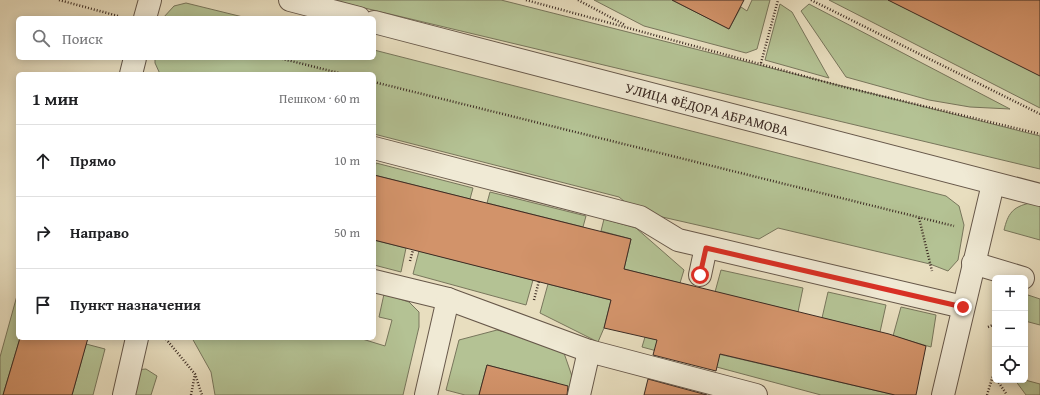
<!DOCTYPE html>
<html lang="ru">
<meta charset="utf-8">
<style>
body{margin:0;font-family:"Gentium Book Plus",serif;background:#f6f6f6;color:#202124}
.controls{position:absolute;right:12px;bottom:12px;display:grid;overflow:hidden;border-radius:6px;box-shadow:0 2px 10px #0003}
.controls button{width:36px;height:36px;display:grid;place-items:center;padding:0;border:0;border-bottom:1px solid #e0e0e0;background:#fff;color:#202124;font:20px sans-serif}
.stop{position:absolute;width:12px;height:12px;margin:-9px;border:3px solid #d93025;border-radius:50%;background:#fff}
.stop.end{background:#d93025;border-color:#fff;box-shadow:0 1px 4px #0008}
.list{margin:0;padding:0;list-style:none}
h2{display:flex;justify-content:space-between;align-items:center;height:52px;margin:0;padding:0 16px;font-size:17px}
h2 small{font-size:13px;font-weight:400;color:#757577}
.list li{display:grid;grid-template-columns:26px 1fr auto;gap:12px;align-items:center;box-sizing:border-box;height:72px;padding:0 16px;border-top:1px solid #e0e0e0}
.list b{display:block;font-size:15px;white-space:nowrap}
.list em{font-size:13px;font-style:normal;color:#757577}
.icon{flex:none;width:22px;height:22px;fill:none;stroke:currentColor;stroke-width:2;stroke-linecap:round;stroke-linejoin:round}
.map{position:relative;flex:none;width:1040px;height:395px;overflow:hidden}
.search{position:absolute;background:#fff;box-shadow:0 2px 10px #0003;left:16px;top:16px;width:360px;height:44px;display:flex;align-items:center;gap:10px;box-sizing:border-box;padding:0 14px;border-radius:6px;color:#757577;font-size:15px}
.panel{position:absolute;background:#fff;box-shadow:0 2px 10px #0003;left:16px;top:72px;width:360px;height:268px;border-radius:6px}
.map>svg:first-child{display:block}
.green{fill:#b4c294;stroke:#78765c}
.building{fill:#d2936a;stroke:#3c2b23}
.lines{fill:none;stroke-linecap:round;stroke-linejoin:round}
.minor-casing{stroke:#67584a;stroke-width:24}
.path{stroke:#3c2b23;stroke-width:2.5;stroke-dasharray:1 2;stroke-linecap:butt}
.minor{stroke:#f0ead5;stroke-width:22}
.route{stroke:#d93025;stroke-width:5}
.labels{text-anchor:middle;stroke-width:3;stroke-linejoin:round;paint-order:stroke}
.street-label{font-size:14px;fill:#3c2b23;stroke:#f0ead5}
</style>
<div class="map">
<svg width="1040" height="395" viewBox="0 0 1040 395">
<rect width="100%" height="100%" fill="#e8debf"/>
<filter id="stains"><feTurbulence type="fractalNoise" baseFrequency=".005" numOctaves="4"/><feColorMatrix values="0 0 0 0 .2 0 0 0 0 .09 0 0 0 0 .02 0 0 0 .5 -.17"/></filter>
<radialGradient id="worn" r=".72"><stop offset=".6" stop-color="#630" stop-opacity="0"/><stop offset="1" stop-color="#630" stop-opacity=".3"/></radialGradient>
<!-- green -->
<g class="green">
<path d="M331 0H501L1040 136V169Z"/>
<path d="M594 0H672L729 29 741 7 747 11 752 0H770L757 49 746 53 644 26Z"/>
<path d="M829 0H889L1040 75V108Z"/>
<path d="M186 3 247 18H163L174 6Z"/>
<path d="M780 4 792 12 829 78 765 60Z"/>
<path d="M809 4 1010 109 970 107 929 100 846 77 801 11Z"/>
<path d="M374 50 946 196 959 206 964 225 958 260 948 271 930 264 778 228 759 239 636 211 619 197 374 134V74H160L155 63V58H374Z"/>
<path d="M376 163 473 188 470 199 374 175Z"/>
<path d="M490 192 586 216 583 227 487 203Z"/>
<path d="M1030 203 1040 206V240L1004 230C1008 214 1012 207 1030 203Z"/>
<path d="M604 219 636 228 684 270 680 283 624 269 631 239 601 231Z"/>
<path d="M374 240 406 248 401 272 374 265Z"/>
<path d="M419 251 533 280 526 305 413 274Z"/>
<path d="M721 270 803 288 798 312 715 292Z"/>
<path d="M548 284 611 300 604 328 598 342 540 313Z"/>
<path d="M18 292V338H20L3 395H0V357Z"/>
<path d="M828 292 886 305 880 332 822 318Z"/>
<path d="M384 294 409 302 419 312V327L403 395H215L211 372 192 338H359L385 346 392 320 379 317Z"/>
<path d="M1025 294 1040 299V325L1025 321Z"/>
<path d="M901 307 936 315 931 347 893 336Z"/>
<path d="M497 330 541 341 564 353 574 382 571 395H554L557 383 487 365 479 395H465L446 390 459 340Z"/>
<path d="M645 337 895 395H821L642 347Z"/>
<path d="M86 344 105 349 93 395H72Z"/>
<path d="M146 369 157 376 151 395H128L134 370Z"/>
<path d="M1015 380H1025L1040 384V395H1026Z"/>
</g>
<!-- building -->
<g class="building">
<path d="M672 0H744L729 29Z"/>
<path d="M888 0H1040V76Z"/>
<path d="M374 175 631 239 624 269 889 334 926 346 916 395H895L720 354 716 371 653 355 657 340 604 328 611 300 374 240Z"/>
<path d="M20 338H88L72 395H3Z"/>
<path d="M487 365 568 386 567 395H479Z"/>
<path d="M648 379 707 395H644Z"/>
</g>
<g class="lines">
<defs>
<g id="minor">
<path d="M290 0 359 18"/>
<path d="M145 18 150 0"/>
<path d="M374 22 1040 195"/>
<path d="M131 74 135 58"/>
<path d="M374 148 640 217 678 240 963 307"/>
<path d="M973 263 1023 278"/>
<path d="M700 275 706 247"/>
<path d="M374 281 448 299 589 351 756 395"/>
<path d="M124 395 137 338"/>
<path d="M426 395 448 299"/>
<path d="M579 395 589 351"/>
<path d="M943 395 993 184"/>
</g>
</defs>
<!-- minor casing -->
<use href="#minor" class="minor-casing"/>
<!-- path -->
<g class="path">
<path d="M59 0 118 16"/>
<path d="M526 0 840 86 1040 134"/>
<path d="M578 0 625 25"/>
<path d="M811 0 1040 114"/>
<path d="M279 58 343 74"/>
<path d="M761 63 778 0"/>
<path d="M374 82 954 226"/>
<path d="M919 218 932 271"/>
<path d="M410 261 413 250"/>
<path d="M534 300 539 281"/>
<path d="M988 327 995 324"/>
<path d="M166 339 195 374 202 395"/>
<path d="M997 380 1007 395"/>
<path d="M191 395 195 374"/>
<path d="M987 395 995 369"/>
</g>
<!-- minor -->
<use href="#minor" class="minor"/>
</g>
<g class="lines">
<!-- route -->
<path class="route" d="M700 275 706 248 963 307"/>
</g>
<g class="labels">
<!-- street labels -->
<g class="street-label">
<text transform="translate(707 109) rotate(15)" y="5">УЛИЦА ФЁДОРА АБРАМОВА</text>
</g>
</g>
<rect width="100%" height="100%" filter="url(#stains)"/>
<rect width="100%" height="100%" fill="url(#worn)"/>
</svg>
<div class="controls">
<button>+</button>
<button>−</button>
<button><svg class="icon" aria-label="locate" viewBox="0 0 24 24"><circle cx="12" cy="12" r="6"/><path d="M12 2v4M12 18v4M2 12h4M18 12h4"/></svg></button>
</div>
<div class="stop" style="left:700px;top:275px"></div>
<div class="stop end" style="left:963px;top:307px"></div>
<div class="search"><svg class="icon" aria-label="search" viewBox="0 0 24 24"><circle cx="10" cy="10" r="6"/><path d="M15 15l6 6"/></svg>Поиск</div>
<section class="panel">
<h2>1 мин<small>Пешком · 60 m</small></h2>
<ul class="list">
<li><svg class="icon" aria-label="ahead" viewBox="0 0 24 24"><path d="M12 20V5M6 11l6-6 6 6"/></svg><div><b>Прямо</b></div><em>10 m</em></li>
<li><svg class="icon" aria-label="right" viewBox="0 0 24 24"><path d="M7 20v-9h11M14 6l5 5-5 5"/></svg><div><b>Направо</b></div><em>50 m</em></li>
<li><svg class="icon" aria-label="arrive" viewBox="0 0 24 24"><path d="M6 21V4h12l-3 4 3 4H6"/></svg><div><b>Пункт назначения</b></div></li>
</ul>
</section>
</div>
